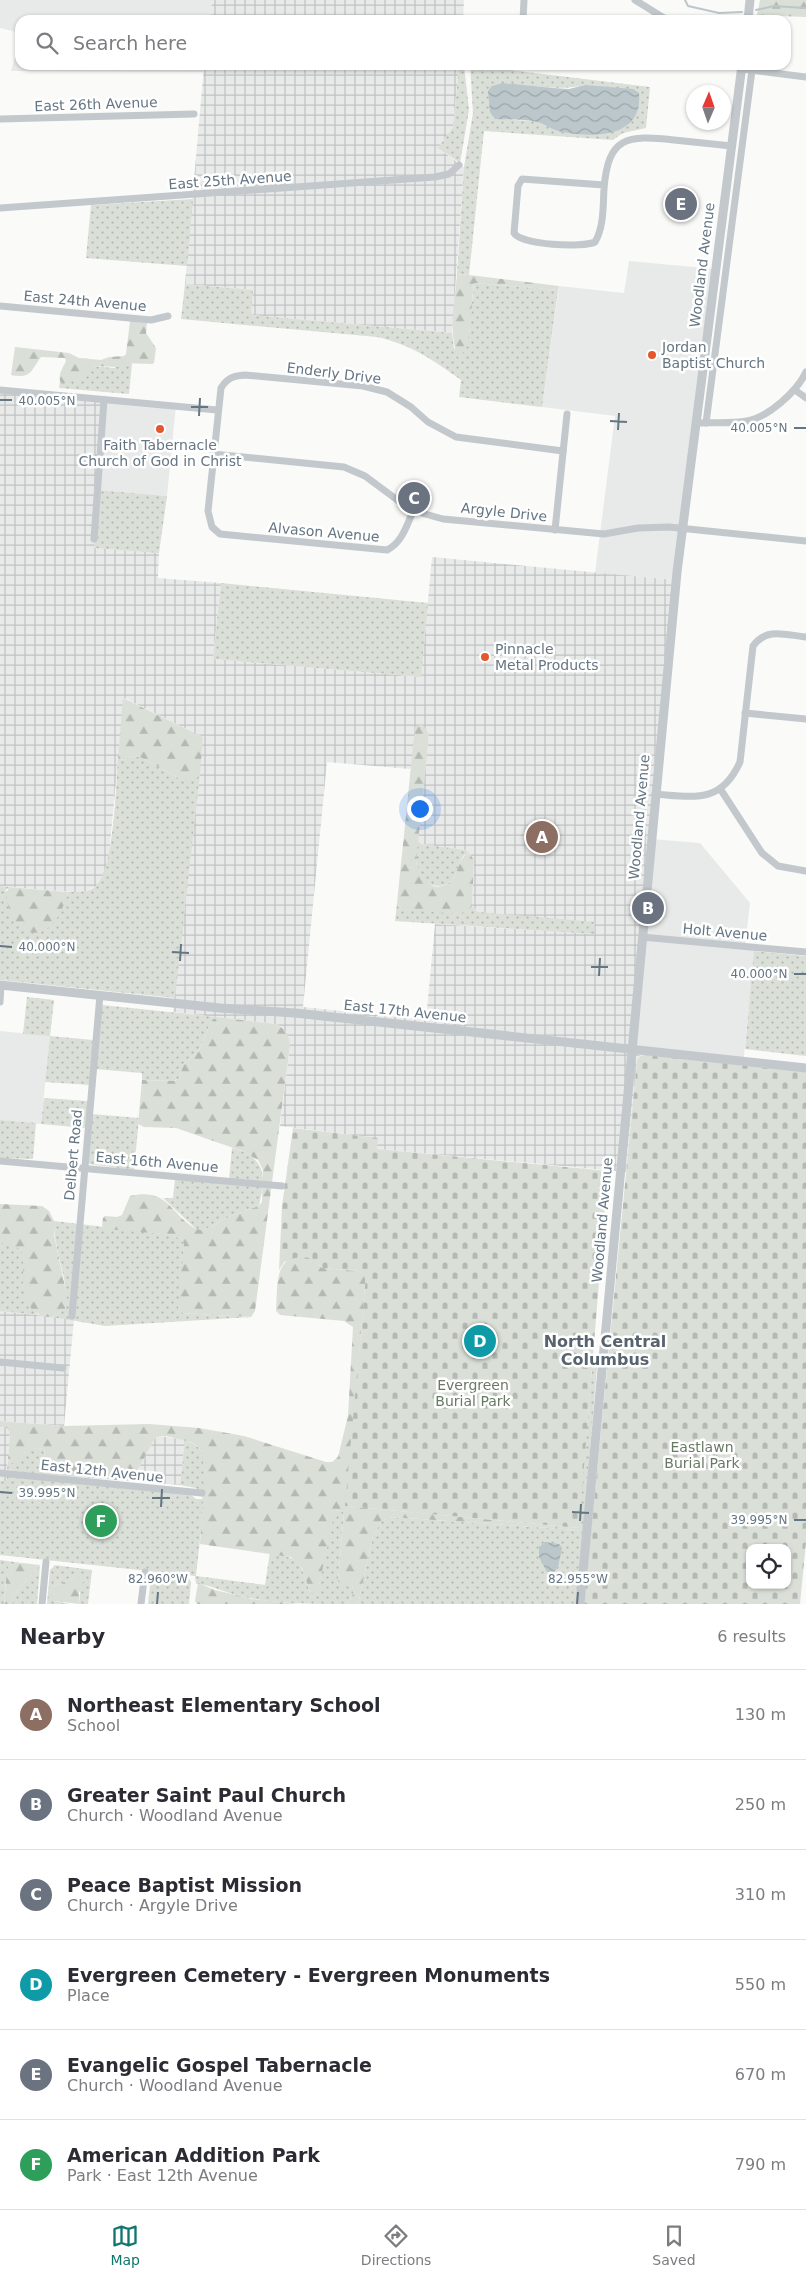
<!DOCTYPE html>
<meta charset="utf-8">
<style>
body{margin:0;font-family:"DejaVu Sans",sans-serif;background:#f7f7f7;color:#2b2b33}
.controls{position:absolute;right:15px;bottom:15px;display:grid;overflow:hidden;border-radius:10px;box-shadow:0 1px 4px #0004}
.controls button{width:45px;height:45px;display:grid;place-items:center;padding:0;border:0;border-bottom:1px solid #e1e1e2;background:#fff;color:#2b2b33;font:25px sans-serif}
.compass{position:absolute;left:686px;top:85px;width:45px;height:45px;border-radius:50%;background:#fff;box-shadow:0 1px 4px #0004;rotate:2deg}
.you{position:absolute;left:419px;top:808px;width:18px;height:18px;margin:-12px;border:4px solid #fff;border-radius:50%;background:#1a73e8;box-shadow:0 0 0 8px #1a73e833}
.badge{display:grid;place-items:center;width:32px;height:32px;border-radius:50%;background:#0f766e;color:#fff;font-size:16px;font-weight:700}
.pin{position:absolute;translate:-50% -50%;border:2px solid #fff;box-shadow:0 1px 5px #0006}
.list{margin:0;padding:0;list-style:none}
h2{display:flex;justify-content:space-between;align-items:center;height:65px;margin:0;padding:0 20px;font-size:21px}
h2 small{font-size:16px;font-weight:400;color:#7c7c81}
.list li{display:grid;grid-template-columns:32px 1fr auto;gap:15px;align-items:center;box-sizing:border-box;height:90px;padding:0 20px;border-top:1px solid #e1e1e2}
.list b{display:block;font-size:19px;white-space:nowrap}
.list p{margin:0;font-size:16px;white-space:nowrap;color:#7c7c81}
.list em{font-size:16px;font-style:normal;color:#7c7c81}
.icon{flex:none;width:28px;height:28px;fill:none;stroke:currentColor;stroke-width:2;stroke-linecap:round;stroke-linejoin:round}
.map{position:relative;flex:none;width:806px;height:1604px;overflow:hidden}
.search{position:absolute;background:#fff;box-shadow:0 1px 4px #0004;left:15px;right:15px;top:15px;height:55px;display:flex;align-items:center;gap:12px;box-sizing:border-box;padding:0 18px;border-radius:15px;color:#7c7c81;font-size:19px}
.sheet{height:605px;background:#fff}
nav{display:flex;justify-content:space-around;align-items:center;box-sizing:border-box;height:70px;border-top:1px solid #e1e1e2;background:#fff;font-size:14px;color:#7c7c81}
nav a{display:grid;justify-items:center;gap:2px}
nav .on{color:#0f766e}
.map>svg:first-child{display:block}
.built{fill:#e8e9e9}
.industrial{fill:url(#industrial-grid);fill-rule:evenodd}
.grass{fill:url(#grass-dots);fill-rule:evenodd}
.forest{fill:url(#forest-firs)}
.cemetery{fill:url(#cemetery-stones);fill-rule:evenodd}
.water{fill:url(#water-waves)}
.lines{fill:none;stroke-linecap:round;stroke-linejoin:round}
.stream{stroke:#bbc7cb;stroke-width:2}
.minor{stroke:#c3c8cc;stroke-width:7}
.tertiary{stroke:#c3c8cc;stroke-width:9}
.ticks{fill:none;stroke:#657683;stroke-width:2}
.poi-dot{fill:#e4572e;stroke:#fff;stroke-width:2}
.labels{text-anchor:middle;stroke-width:5;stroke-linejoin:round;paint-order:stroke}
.street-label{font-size:14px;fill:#657683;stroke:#fff}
.poi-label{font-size:14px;fill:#657683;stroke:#fff;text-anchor:start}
.park-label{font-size:14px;fill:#687a64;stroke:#fff}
.quarter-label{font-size:16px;font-weight:bold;fill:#57646e;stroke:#fff}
.ticks-label{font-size:12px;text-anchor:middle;fill:#657683;stroke:#fff;stroke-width:5;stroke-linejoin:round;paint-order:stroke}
</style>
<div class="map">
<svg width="806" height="1604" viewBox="0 0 806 1604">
<defs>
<pattern id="industrial-grid" width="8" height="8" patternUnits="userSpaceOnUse" patternTransform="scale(1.25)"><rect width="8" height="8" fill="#e8e9e9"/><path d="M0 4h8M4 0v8" fill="none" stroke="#c0c1c2"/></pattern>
<pattern id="grass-dots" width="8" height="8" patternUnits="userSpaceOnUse" patternTransform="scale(1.25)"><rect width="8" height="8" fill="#dadfd7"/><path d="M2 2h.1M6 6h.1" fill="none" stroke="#b4b9b4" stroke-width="1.8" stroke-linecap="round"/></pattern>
<pattern id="forest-firs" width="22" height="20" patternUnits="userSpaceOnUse" patternTransform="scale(1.25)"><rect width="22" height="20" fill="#dadfd7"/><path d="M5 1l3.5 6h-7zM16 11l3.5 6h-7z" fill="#b4b9b4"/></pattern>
<pattern id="cemetery-stones" width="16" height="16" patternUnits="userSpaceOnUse" patternTransform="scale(1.25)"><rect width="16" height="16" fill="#dadfd7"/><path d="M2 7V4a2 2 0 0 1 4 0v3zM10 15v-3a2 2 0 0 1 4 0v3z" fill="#b4b9b4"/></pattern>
<pattern id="water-waves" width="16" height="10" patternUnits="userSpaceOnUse" patternTransform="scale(1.25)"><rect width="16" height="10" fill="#bbc7cb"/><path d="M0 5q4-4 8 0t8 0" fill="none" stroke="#9ca6aa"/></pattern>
</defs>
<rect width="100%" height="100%" fill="#fafaf8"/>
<!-- built -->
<g class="built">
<path d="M0 0H212L210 20H20V33L0 28Z"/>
<path d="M20 39V65H204L203 72 11 71Z"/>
<path d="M629 261 715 269 675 580 595 573 615 416 542 407 559 286 624 293Z"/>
<path d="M106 399 176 405 167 496 98 490Z"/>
<path d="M651 839 700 843 750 903 745 946 755 947 743 1065 649 1054 640 1056 632 1048Z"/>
<path d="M0 1031 50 1036 41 1124 0 1120Z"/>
</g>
<!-- industrial -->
<g class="industrial">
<path d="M212 0H464L463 20H210Z"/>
<path d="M204 65H459L453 127 438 148 464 167 452 333 250 315 253 290 185 284Z"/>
<path d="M0 390 106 399 94 548 159 553 158 578 221 583 213 659 421 677 432 557 675 580 632 1048 640 1056 637 1061 626 1172 377 1149V1138L280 1126 290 1046 282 1027 276 1024 173 1012 203 737 124 698 109 854 104 876 96 886 82 893 0 886ZM429 734 417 841 421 844 466 850 470 854 474 860 472 906 478 912 594 934 435 924 426 1020 303 1007 327 762 410 769Z"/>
<path d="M0 1311 74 1319 64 1426 0 1421Z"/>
<path d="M0 1427 7 1428 10 1432 6 1481H0Z"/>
<path d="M160 1436 185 1440 180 1485 128 1481 134 1477 155 1438Z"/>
</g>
<!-- grass -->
<g class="grass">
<path d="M459 65H464L469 110 460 163 438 148 453 127Z"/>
<path d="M470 65 650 87 646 128 623 133 613 140 484 131 469 275 457 274 464 167 473 113ZM503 83C531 86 558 91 585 85L545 125 535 121 495 119Z"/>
<path d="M193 199 187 266 86 258 91 205Z"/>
<path d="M474 283 558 290 542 407 459 397 461 380C433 360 412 345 377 337L181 319 185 284 253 290 251 315 452 333 454 349 469 334Z"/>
<path d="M123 363H132L129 394 59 388 60 381 62 384 92 366 114 368Z"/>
<path d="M98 490 167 496 159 553 94 548Z"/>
<path d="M221 583 428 603 421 677 213 659Z"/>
<path d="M135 756 142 758 184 781H194L200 773 175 998 0 980V886L9 887 5 891 68 895 67 892C78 892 88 893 96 886 114 870 116 784 118 758L121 760Z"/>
<path d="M417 841 421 844 466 850 470 854 464 855 460 862 453 881C435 893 419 882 416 861 415 855 416 847 417 841Z"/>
<path d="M397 903 402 909 468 911 472 906 478 912 595 922 594 934 395 921Z"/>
<path d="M754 951 806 956V1056L745 1049Z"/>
<path d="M27 997 54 1000 50 1036 93 1040 90 1085 45 1082 50 1036 23 1034Z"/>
<path d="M102 1005 217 1017 212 1020 199 1050 183 1065 179 1079 174 1081 142 1080V1073L95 1069Z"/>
<path d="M44 1098 88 1101 86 1128 41 1124Z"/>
<path d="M91 1114 139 1118 134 1170 89 1164 88 1159Z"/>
<path d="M0 1120 36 1123 33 1159 0 1158Z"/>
<path d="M232 1148C250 1153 263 1161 263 1181L229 1179Z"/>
<path d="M175 1179 263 1185 259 1206 231 1216 204 1230 196 1229 163 1198H173Z"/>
<path d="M54 1221 173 1235 181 1239 184 1244 182 1313 251 1317 105 1326 52 1317 65 1309C70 1279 53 1251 54 1221Z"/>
<path d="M0 1242 21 1248C30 1276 13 1291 38 1315L0 1311Z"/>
<path d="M593 1356H598L577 1604H358L373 1536 381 1521 391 1517 578 1530Z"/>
<path d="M185 1440C191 1443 198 1445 201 1451 210 1465 198 1556 196 1576L265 1585 270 1552C302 1559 300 1562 310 1592L318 1590 332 1519 335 1511 340 1510 344 1513 338 1581 342 1585H352C355 1594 352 1598 345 1604 309 1604 272 1604 236 1595 228 1593 201 1582 196 1584L195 1576 0 1555V1481H6L7 1476 190 1494 196 1499H203L196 1488 180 1485Z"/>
<path d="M45 1448 42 1474 7 1470 8 1459 10 1463 30 1449Z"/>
<path d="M0 1560 22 1563 10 1565 6 1579 4 1604H0Z"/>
<path d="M40 1565 37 1604H12L17 1591Z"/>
<path d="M55 1565 92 1570 88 1604H80V1591L74 1577 61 1584 53 1586V1601L70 1604H47L50 1570Z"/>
<path d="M151 1576 189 1579 191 1582 189 1604H148Z"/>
</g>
<!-- forest -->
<g class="forest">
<path d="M760 0H806V17L757 15Z"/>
<path d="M457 274 469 275 559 286 558 290 474 283C470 307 474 340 459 359 447 333 455 302 457 274Z"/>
<path d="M130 321 147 322 146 333 156 348 154 363 152 364 123 363 119 367 92 366 85 378 62 384C56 377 63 368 66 361L65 358 41 357C30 372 31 379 11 375L15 347 69 353 79 358 101 360 109 357 124 356 126 354Z"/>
<path d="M123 698 203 737 200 773 195 781H184L142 758 135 756 121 760 118 758Z"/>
<path d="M422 724 429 734 416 863C425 881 431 895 453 881L460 862 465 855 470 854 474 860 472 906 468 911 458 914 402 909 397 903 415 727Z"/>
<path d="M9 887 67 892 68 895C63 906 58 921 48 928 22 947 0 904 9 887Z"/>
<path d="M217 1017 276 1024C286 1029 289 1035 290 1046L255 1311 251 1317 182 1313 178 1309 184 1244 181 1239 173 1235 108 1229 102 1226 103 1218 105 1216 117 1217 122 1215 130 1196C168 1187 170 1214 196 1229L204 1230 231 1216 259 1206 262 1202 263 1170 258 1160 242 1151 176 1128 144 1127 138 1124 142 1080 174 1081 179 1079 183 1065 199 1050 212 1020Z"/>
<path d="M0 1204 42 1206 49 1211 54 1221V1235L67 1296 65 1309C61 1311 55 1316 51 1317 33 1318 23 1300 23 1285 22 1272 25 1261 21 1249L0 1242Z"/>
<path d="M311 1257 322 1268 358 1271 366 1275 346 1506 579 1528 578 1530 391 1517 381 1521 373 1536 358 1604H345C352 1598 355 1594 352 1585H342L338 1581 344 1513 340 1510 335 1511 318 1590 314 1594 310 1592 302 1568 291 1557 200 1544C201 1528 207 1461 201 1451 197 1443 186 1440 178 1439 170 1437 162 1434 155 1438L134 1477 128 1481 42 1474 45 1448C31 1448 23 1451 15 1463H10L8 1459 10 1432 7 1428 0 1427V1421L63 1426 149 1424 199 1428 244 1436 326 1462H332L338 1457 348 1416 353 1327 344 1321 280 1315 276 1311C278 1284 273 1251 311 1257Z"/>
<path d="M22 1563 40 1565 17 1591 12 1604H4L7 1570 9 1565Z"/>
<path d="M78 1575 83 1577 84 1580 79 1593 80 1604 53 1601 50 1591 53 1586 61 1584Z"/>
<path d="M198 1583 215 1590 252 1599 300 1604H197L195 1601Z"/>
</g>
<!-- cemetery -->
<g class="cemetery">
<path d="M649 1054 806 1071V1542L800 1604H584L637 1061 640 1056ZM750 1548H787V1585H750Z"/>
<path d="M293 1128 378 1138 377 1149 608 1171 579 1528 345 1506 366 1276 358 1271 322 1268C308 1254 303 1255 284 1262L279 1270 282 1206Z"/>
</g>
<!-- water -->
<g class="water">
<path d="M503 83 553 88 569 89 585 85 633 89 639 93C643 138 595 138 562 132 552 130 544 123 533 121 521 119 508 120 495 119L490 112 488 91 492 86Z"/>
<path d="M545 1542 559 1544 562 1548 558 1567 554 1572H547L539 1557V1547Z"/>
</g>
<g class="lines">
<!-- stream -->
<g class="stream">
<path d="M685 0 688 6 719 13 742 12"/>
<path d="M756 10 774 6 806 8"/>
</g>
<!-- minor -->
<g class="minor">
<path d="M635 0 664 18 676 20"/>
<path d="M523 20 524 0"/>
<path d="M742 69 806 77"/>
<path d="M0 119 194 114"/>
<path d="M604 185 522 179 518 186 514 233C521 245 583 248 595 242 604 227 603 206 604 189 608 136 627 135 674 140 693 142 712 144 732 146"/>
<path d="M0 208 435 177 449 174 459 165"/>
<path d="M0 306 151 320 168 316"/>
<path d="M0 390 217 410"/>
<path d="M795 390 806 398"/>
<path d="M696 423C713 422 731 424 747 421 769 417 797 391 806 372"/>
<path d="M706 423 752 70"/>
<path d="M213 454 344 467 365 476 400 502 425 514 443 519 604 534 638 528 669 527 806 541"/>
<path d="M414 509C407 524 403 542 387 550L220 534 212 527 208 511 221 388C227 378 233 376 245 375L363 386 387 392 411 407 428 422 456 437 563 451"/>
<path d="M555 530 567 414"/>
<path d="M94 539 104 400"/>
<path d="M745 713 806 719"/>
<path d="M721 790 762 853 778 866 806 871"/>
<path d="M655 794C694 797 721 804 740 762L753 646C767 627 785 635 806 637"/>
<path d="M642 937 806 952"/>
<path d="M0 1002 1 985"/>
<path d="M0 1161 282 1186"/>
<path d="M72 1316 100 995"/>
<path d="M0 1362 63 1368"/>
<path d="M0 1473 202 1493"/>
<path d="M42 1604 46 1562"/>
<path d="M141 1604 145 1572"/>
</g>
<!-- tertiary -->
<g class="tertiary">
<path d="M748 20 750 0"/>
<path d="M0 985 220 1008 295 1013 806 1068"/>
<path d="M580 1604 677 572 742 65"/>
</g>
</g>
<!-- ticks -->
<path class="ticks" d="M0 400H12M191 407H208M199 416 200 398M610 421 627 422M794 428H806M618 430 619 413M0 946 12 947M172 952 189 953M180 961 181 944M591 967H608M794 974H806M599 976 600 958M0 1492 12 1493M152 1498H170M161 1507 162 1489M572 1512 589 1513M794 1520H806M580 1521 581 1504M157 1604 158 1592M577 1604 578 1592"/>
<!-- markers -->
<g class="poi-dot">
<circle cx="652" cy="355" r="5"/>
<circle cx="160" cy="429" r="5"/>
<circle cx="485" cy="657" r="5"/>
</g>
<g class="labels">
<!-- street labels -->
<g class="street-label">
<text transform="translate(96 104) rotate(-2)" y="5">East 26th Avenue</text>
<text transform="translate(230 180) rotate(-4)" y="5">East 25th Avenue</text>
<text transform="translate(702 265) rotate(-83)" y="5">Woodland Avenue</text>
<text transform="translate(85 301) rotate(5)" y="5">East 24th Avenue</text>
<text transform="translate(334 373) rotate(7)" y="5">Enderly Drive</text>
<text transform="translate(504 512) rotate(6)" y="5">Argyle Drive</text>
<text transform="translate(324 532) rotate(5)" y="5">Alvason Avenue</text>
<text transform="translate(639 817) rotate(-85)" y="5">Woodland Avenue</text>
<text transform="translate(725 932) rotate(5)" y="5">Holt Avenue</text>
<text transform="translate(405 1011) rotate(6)" y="5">East 17th Avenue</text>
<text transform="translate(73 1155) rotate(-85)" y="5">Delbert Road</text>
<text transform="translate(157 1162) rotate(5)" y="5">East 16th Avenue</text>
<text transform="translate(602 1220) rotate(-85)" y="5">Woodland Avenue</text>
<text transform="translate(102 1471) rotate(6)" y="5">East 12th Avenue</text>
</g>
<!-- poi labels -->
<g class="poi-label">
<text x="662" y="352">Jordan<tspan x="662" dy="16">Baptist Church</tspan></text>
<text x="160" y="450" text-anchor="middle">Faith Tabernacle<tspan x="160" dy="16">Church of God in Christ</tspan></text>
<text x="495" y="654">Pinnacle<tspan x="495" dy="16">Metal Products</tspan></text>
</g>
<!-- park labels -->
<g class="park-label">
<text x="473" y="1390">Evergreen<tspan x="473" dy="16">Burial Park</tspan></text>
<text x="702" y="1452">Eastlawn<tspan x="702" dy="16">Burial Park</tspan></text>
</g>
<!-- quarter labels -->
<g class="quarter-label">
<text x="605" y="1347">North Central<tspan x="605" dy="18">Columbus</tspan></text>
</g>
</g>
<g class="ticks-label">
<text x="47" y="405">40.005°N</text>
<text x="759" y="432">40.005°N</text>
<text x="47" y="951">40.000°N</text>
<text x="759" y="978">40.000°N</text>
<text x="47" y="1497">39.995°N</text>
<text x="759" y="1524">39.995°N</text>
<text x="158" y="1583">82.960°W</text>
<text x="578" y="1583">82.955°W</text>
</g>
</svg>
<div class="controls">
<button><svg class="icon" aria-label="locate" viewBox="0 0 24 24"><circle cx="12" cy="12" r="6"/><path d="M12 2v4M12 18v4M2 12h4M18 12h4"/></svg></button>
</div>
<svg class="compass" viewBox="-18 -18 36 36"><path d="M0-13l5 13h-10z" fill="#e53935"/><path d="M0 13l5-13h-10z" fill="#7c7c81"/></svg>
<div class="you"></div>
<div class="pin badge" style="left:542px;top:837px;background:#8d6e63">A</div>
<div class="pin badge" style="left:648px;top:908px;background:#6b7280">B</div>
<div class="pin badge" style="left:414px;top:498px;background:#6b7280">C</div>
<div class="pin badge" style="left:480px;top:1341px;background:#0f9aa8">D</div>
<div class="pin badge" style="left:681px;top:204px;background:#6b7280">E</div>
<div class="pin badge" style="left:101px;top:1521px;background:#2e9e5b">F</div>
<div class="search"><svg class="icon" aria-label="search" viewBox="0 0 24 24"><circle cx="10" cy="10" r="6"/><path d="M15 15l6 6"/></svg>Search here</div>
</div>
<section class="sheet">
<h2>Nearby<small>6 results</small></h2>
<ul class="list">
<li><span class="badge" style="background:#8d6e63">A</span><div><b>Northeast Elementary School</b><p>School</p></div><em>130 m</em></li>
<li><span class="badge" style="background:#6b7280">B</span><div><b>Greater Saint Paul Church</b><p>Church · Woodland Avenue</p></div><em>250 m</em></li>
<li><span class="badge" style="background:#6b7280">C</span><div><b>Peace Baptist Mission</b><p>Church · Argyle Drive</p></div><em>310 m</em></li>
<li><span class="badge" style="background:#0f9aa8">D</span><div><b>Evergreen Cemetery - Evergreen Monuments</b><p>Place</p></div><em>550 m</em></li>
<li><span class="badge" style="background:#6b7280">E</span><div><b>Evangelic Gospel Tabernacle</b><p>Church · Woodland Avenue</p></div><em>670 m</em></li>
<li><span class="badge" style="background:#2e9e5b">F</span><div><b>American Addition Park</b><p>Park · East 12th Avenue</p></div><em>790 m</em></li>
</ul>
</section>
<nav>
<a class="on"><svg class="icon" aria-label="map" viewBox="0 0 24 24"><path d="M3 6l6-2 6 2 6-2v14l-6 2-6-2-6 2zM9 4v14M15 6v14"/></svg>Map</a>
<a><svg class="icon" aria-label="directions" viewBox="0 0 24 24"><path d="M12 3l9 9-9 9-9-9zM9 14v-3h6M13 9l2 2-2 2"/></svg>Directions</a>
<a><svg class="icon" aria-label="saved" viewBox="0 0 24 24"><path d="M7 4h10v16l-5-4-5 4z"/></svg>Saved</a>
</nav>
